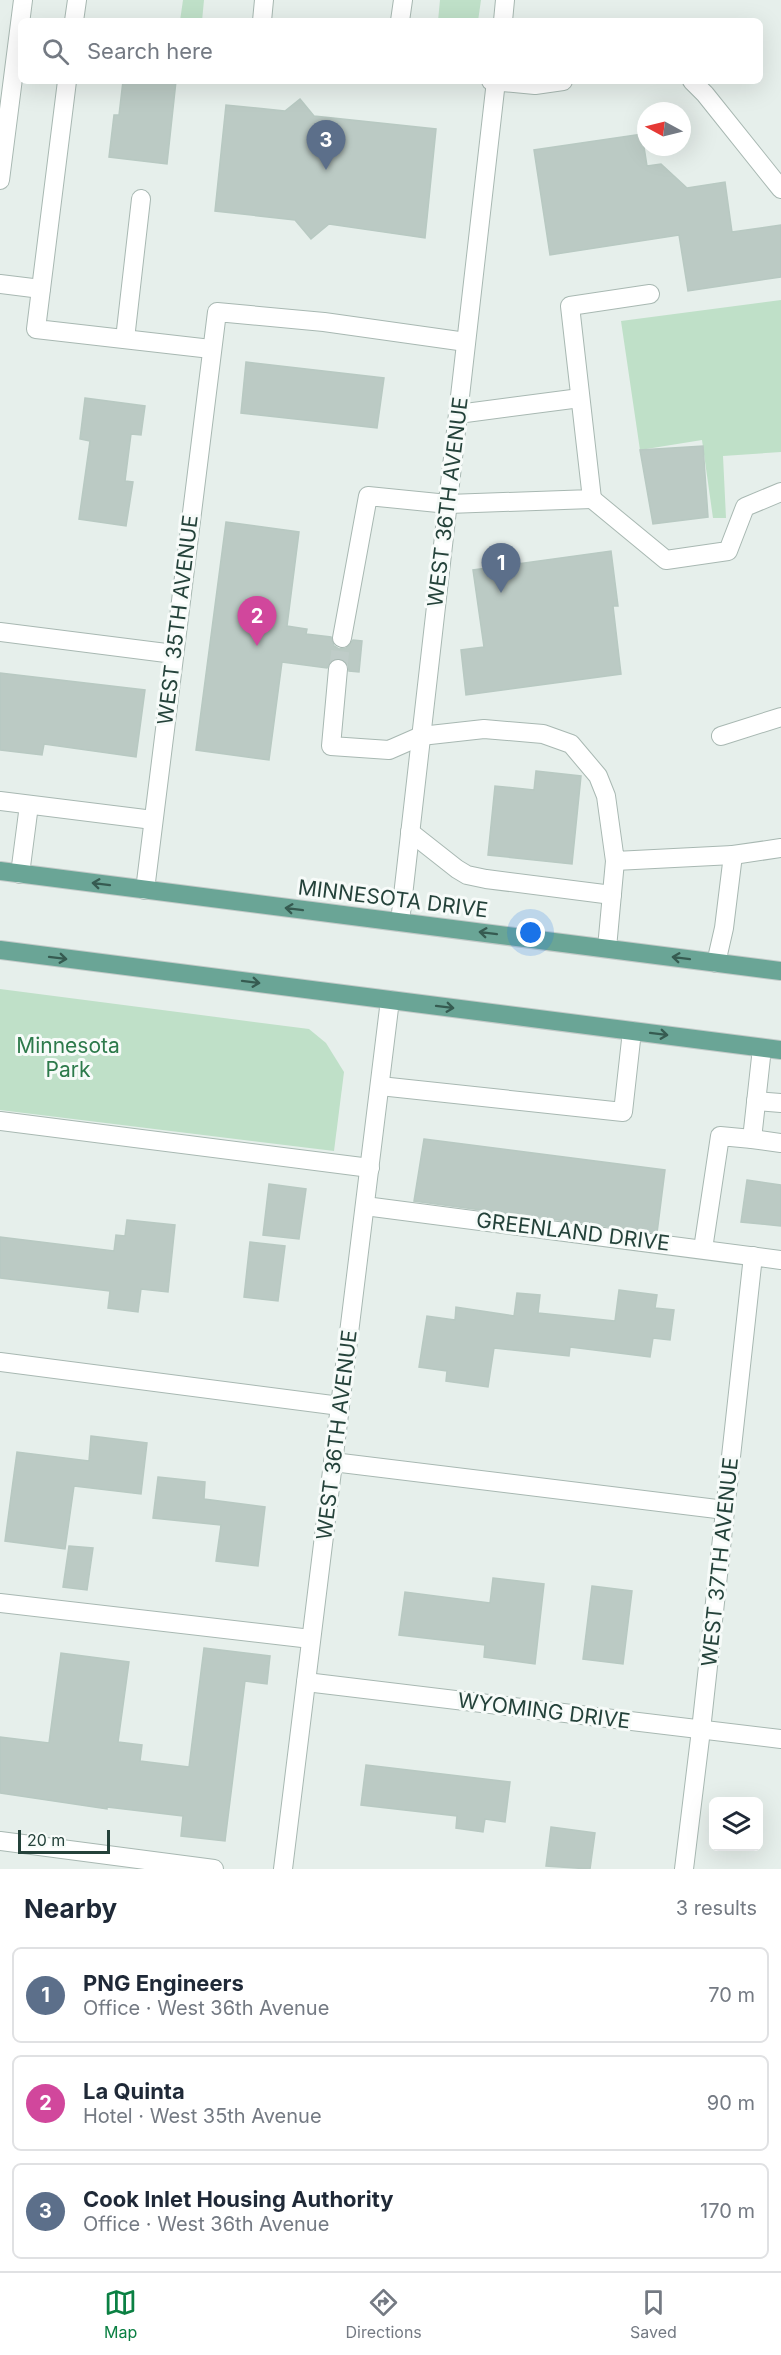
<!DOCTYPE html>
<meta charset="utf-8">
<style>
body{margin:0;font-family:Inter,sans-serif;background:#f2f2f3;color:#1f2937}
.controls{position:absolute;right:18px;bottom:18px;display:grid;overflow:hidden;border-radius:9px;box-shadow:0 6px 24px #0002}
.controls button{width:54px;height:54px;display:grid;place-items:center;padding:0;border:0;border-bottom:2px solid #e0e1e3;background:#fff;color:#1f2937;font:30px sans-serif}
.compass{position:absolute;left:637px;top:102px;width:54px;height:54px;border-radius:50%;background:#fff;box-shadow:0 6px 24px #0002;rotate:277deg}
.scale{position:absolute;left:18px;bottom:15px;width:92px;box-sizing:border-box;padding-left:6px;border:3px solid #24423a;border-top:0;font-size:16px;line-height:21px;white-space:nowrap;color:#24423a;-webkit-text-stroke:4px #f7fbf9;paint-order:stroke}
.you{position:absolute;left:531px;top:933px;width:21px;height:21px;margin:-15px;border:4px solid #fff;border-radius:50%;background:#1a73e8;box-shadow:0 0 0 9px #1a73e833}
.badge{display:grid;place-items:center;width:39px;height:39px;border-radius:50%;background:#0b8043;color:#fff;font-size:20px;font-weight:700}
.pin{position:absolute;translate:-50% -50px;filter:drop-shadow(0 2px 3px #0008)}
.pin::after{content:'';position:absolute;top:32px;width:21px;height:18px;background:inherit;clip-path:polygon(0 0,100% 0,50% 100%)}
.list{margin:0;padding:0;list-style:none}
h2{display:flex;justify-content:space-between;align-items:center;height:78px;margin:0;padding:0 24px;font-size:26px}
h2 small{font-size:20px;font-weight:400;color:#747a83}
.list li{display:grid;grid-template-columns:39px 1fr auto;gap:18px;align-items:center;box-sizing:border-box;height:96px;margin:0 12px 12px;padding:0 12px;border:2px solid #e0e1e3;border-radius:9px}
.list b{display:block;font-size:22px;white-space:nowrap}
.list p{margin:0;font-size:20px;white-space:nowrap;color:#747a83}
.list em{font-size:20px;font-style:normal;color:#747a83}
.icon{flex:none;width:33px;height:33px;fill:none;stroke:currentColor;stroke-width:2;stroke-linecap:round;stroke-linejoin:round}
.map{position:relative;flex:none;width:781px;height:1869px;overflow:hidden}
.search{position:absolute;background:#fff;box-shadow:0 6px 24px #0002;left:18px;right:18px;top:18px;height:66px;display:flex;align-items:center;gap:15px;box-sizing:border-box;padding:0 21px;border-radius:9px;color:#747a83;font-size:22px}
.sheet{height:402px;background:#fff}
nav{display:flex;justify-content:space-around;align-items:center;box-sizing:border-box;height:84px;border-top:2px solid #e0e1e3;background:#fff;font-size:16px;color:#747a83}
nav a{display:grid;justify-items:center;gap:3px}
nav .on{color:#0b8043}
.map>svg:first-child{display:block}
.green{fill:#bfe0c8}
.building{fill:#bbcac4;stroke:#b8c9c2;stroke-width:1.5}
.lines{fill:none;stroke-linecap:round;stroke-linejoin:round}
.minor-tunnel{stroke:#bfccc8;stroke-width:18;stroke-dasharray:18 9;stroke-linecap:butt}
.minor-casing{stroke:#a8b8b2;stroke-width:20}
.major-casing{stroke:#c2cac8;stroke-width:20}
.minor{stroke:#fff;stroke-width:18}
.major{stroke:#6aa596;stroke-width:18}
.oneway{stroke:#365b51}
.labels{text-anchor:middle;stroke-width:6;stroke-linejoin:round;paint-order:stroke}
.street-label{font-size:21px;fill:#24423a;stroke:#f7fbf9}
.park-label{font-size:21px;fill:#2d7a4b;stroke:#f7fbf9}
</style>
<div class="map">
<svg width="781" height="1869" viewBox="0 0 781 1869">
<rect width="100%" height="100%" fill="#e6efeb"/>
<!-- green -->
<g class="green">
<path d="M183 0H204L202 21H180Z"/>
<path d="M440 0H481L478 21H438Z"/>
<path d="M781 300V452L723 456 726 518H713L702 440 640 450 621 321Z"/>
<path d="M0 989 309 1029 326 1043 344 1072 334 1151 0 1110Z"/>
</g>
<!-- building -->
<g class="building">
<path d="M123 81H176L167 164 109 157 114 115H119Z"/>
<path d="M300 99 314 116 436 129 425 238 329 224 311 239 295 220 215 211 226 105 285 111Z"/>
<path d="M642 134 647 166 661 164 687 188 725 182 732 232 781 225V277L688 291 679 235 550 255 534 150Z"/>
<path d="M246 362 384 378 377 428 241 413Z"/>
<path d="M85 398 145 406 141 435 131 434 125 481 133 482 126 526 79 519 90 441 80 439Z"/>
<path d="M703 446 708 517 653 524 640 450Z"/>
<path d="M226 522 299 532 287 626 307 629 306 634 331 637 334 646 339 649 346 648 353 640 362 641 359 672 349 671 348 664 340 658 333 659 327 668 282 662 269 760 196 750Z"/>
<path d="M611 551 618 606H613L621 674 466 695 461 650 484 647 473 570Z"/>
<path d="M0 673 145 690 136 757 44 744 42 755 0 750Z"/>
<path d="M536 771 581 776 572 864 488 855 495 786 534 790Z"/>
<path d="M424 1139 665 1170 657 1233 414 1201Z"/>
<path d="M747 1180 781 1185V1226L741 1222Z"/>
<path d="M269 1184 306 1189 299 1239 263 1235Z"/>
<path d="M127 1220 175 1225 168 1292 141 1289 138 1312 108 1308 110 1291 0 1278V1237L114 1251 116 1235 125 1236Z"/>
<path d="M250 1242 285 1246 278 1301 244 1297Z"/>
<path d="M619 1290 657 1295 655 1308 674 1310 670 1340 653 1338 650 1357 570 1347 569 1356 494 1348 488 1387 446 1381 447 1371 419 1367 427 1316 455 1320 456 1307 514 1316 517 1293 540 1295 538 1313 615 1321Z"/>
<path d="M91 1436 147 1443 141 1494 74 1486 65 1549 5 1541 17 1452 89 1461Z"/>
<path d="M158 1477 205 1482 204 1499 265 1507 258 1566 216 1561 221 1525 153 1518Z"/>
<path d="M69 1546 93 1548 87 1590 63 1587Z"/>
<path d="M493 1578 544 1584 535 1664 484 1657 485 1645 399 1635 405 1592 490 1603Z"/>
<path d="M592 1586 632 1591 623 1664 583 1659Z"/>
<path d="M204 1648 270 1656 267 1684 245 1681 225 1841 181 1836 183 1816 107 1807V1809L0 1793V1737L49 1743 61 1653 129 1662 118 1742 142 1745 140 1761 189 1767Z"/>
<path d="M366 1765 510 1782 505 1822 485 1819 483 1832 456 1828 457 1816 361 1805Z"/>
<path d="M551 1827 595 1833 590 1869 546 1866Z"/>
</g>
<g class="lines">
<!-- minor-tunnel -->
<path class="minor-tunnel" d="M338 669 342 638"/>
<defs>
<g id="minor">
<path d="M74 21 77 0"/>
<path d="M262 21 264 0"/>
<path d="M400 21 403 0"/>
<path d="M503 21 505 0"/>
<path d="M67 81 36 329 211 349"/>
<path d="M491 81 535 85 563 81"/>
<path d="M692 81 705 94 781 189"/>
<path d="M0 180 23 0"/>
<path d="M0 284 41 289"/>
<path d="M125 339 141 199"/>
<path d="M458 414 580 398"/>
<path d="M592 499 666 560 728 551 745 507 781 492"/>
<path d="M0 632 174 654"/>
<path d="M342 638 368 496 448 504 592 499 570 306 650 294"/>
<path d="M338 669 331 746 389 750 421 736 484 729 543 734 571 744 598 776 606 796 615 861 733 855"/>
<path d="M721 736 781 717"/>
<path d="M0 801 153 820"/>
<path d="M410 832 457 869 467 875 486 879 612 895"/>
<path d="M20 874 29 805"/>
<path d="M145 890 217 312 324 322 466 342"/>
<path d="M400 922 496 81"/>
<path d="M607 948 615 861"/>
<path d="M716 963 724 928 733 855 781 848"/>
<path d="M762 1048 752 1139 781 1143"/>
<path d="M380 1086 623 1112 632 1031"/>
<path d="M756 1101 781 1103"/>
<path d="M0 1121 370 1168"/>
<path d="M365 1206 781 1260"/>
<path d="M703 1249 720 1136 752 1139"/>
<path d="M0 1362 340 1406"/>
<path d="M333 1462 725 1510"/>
<path d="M0 1603 311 1639"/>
<path d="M306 1682 781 1739"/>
<path d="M0 1841 214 1869"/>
<path d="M283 1869 390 1000"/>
<path d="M684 1869 701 1730 753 1256"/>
</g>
<g id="major">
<path d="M0 871 781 971"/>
<path d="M0 950 781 1050"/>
</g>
</defs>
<!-- minor casing -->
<use href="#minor" class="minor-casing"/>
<!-- major casing -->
<use href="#major" class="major-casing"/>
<!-- minor -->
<use href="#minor" class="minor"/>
<!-- major -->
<use href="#major" class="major"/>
</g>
<!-- one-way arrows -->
<defs><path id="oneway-shaft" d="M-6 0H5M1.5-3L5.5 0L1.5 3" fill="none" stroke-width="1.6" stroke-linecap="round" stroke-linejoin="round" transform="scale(1.5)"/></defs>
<g class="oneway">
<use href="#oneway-shaft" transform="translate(101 884) rotate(-173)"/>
<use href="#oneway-shaft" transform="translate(294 909) rotate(-173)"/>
<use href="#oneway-shaft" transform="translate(488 933) rotate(-173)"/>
<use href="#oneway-shaft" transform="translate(58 958) rotate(7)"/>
<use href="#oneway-shaft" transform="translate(681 958) rotate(-173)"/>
<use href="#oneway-shaft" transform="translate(251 982) rotate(7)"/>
<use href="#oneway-shaft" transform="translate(445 1007) rotate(7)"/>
<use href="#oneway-shaft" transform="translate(659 1034) rotate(7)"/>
</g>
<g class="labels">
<!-- street labels -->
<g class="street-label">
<text transform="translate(448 502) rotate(-83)" y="7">WEST 36TH AVENUE</text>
<text transform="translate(178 620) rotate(-83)" y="7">WEST 35TH AVENUE</text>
<text transform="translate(393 899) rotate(7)" y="7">MINNESOTA DRIVE</text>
<text transform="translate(573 1232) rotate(7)" y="7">GREENLAND DRIVE</text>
<text transform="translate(337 1435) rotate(-83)" y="7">WEST 36TH AVENUE</text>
<text transform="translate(720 1562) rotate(-84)" y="7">WEST 37TH AVENUE</text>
<text transform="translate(544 1711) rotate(7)" y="7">WYOMING DRIVE</text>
</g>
<!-- park labels -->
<g class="park-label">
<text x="68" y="1053">Minnesota<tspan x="68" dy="24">Park</tspan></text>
</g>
</g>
</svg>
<div class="controls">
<button><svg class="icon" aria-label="layers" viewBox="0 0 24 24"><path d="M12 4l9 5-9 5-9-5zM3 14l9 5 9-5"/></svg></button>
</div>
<svg class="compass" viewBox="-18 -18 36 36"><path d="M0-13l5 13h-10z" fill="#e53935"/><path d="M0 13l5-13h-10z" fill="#747a83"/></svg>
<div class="scale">20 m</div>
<div class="you"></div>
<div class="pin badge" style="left:501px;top:593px;background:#5c6f8a">1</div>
<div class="pin badge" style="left:257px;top:646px;background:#d1479c">2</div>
<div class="pin badge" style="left:326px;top:170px;background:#5c6f8a">3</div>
<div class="search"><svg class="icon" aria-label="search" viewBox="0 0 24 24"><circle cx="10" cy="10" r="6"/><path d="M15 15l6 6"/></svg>Search here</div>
</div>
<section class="sheet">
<h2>Nearby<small>3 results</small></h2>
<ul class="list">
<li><span class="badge" style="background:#5c6f8a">1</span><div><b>PNG Engineers</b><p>Office · West 36th Avenue</p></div><em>70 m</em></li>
<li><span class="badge" style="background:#d1479c">2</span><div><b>La Quinta</b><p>Hotel · West 35th Avenue</p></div><em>90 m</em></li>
<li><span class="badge" style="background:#5c6f8a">3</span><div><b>Cook Inlet Housing Authority</b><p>Office · West 36th Avenue</p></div><em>170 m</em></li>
</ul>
</section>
<nav>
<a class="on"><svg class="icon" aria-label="map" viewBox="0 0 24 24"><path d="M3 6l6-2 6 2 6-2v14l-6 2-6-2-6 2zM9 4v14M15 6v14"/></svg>Map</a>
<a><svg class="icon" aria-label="directions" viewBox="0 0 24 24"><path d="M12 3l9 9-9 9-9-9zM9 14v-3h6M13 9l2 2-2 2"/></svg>Directions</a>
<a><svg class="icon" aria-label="saved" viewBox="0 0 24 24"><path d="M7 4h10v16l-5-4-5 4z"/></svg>Saved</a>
</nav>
